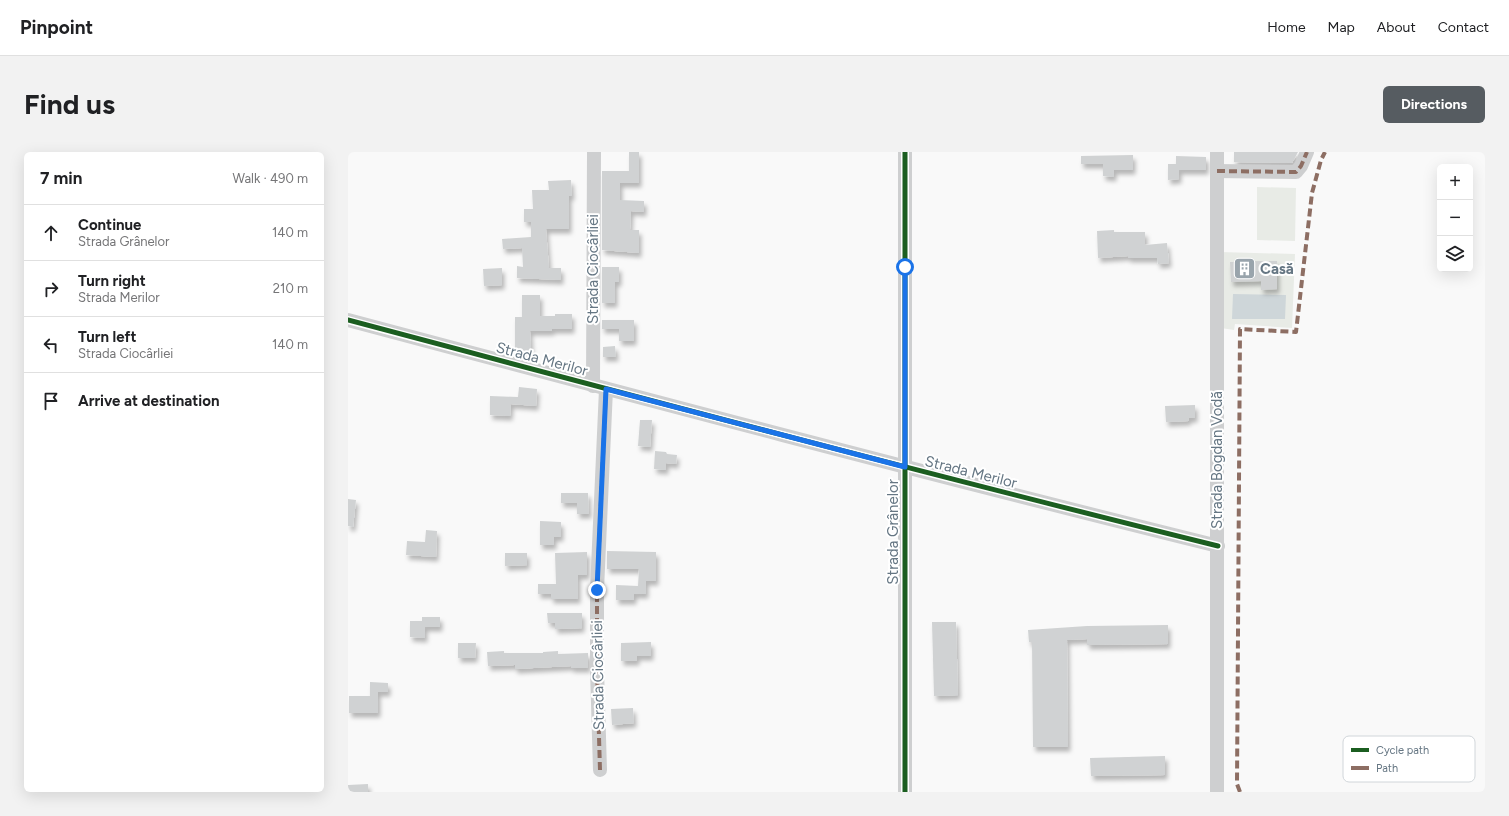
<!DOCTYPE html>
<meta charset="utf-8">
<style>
body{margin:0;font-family:Figtree,sans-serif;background:#f2f2f2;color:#202124}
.controls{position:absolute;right:12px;top:12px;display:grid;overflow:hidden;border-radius:6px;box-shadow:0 4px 16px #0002}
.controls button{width:36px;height:36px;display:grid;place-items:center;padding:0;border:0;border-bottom:1px solid #e0e0e0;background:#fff;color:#202124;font:20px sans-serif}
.stop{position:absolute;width:12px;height:12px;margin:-9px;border:3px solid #1a73e8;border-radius:50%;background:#fff}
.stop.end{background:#1a73e8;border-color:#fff;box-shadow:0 1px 4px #0008}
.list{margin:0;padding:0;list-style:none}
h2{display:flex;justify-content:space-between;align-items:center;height:52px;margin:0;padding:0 16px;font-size:17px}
h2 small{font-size:13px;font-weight:400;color:#757577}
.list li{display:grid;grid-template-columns:26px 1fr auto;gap:12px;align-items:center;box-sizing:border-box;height:56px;padding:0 16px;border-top:1px solid #e0e0e0}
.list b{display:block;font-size:15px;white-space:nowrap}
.list p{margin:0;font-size:13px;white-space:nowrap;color:#757577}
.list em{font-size:13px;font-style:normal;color:#757577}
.icon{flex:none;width:22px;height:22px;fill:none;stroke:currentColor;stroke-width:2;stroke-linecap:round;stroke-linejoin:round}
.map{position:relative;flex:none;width:1137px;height:640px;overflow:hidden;border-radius:6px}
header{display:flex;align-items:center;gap:24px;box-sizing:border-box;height:56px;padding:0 20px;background:#fff;border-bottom:1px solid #e0e0e0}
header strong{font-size:19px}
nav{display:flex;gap:22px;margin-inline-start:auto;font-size:14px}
.intro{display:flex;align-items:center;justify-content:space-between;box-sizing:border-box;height:96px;padding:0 24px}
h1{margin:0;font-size:28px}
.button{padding:10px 18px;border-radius:6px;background:#565c61;color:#fff;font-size:14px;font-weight:700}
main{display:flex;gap:24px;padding:0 24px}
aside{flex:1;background:#fff;border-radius:6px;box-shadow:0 4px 16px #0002}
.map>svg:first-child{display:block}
.green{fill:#e8ebe6}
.water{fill:#ced6d9}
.building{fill:#d0d2d3;filter:url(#shadow)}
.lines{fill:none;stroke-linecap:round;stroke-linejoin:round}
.minor{stroke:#cecfd0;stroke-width:14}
.quiet{stroke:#8d6e63;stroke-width:4;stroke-dasharray:8 4;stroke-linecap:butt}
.cycleway-casing{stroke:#fff;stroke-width:8}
.cycleway{stroke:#1b5e20;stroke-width:5}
.route{stroke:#1a73e8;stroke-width:5}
.labels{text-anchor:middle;stroke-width:4;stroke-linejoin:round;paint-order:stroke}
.street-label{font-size:15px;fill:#657683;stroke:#fff}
.poi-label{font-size:15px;font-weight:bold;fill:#657683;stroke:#fff;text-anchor:start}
.key{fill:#fff;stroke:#d1d6da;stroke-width:1}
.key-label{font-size:11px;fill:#657683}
</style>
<header>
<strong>Pinpoint</strong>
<nav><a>Home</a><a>Map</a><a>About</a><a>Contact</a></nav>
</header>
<div class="intro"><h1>Find us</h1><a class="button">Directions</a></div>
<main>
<aside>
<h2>7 min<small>Walk · 490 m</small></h2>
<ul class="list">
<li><svg class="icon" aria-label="ahead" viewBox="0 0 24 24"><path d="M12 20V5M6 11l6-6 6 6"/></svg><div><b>Continue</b><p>Strada Grânelor</p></div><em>140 m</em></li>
<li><svg class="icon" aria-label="right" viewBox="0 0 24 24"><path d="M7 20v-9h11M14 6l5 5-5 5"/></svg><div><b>Turn right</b><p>Strada Merilor</p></div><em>210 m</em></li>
<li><svg class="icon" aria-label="left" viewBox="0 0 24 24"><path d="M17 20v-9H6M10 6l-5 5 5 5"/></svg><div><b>Turn left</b><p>Strada Ciocârliei</p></div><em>140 m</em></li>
<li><svg class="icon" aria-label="arrive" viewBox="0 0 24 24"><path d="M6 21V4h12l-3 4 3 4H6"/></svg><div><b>Arrive at destination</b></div></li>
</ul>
</aside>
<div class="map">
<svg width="1137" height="640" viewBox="0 0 1137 640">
<defs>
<filter id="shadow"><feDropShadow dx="2.5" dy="4.5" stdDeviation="2" flood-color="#0004"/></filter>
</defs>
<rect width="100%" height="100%" fill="#f9f9f9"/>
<!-- green -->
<g class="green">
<path d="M909 35 948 36 947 89 909 88Z"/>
<path d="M872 100 947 102 944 176 887 172 886 178 873 176Z"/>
</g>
<!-- water -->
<path class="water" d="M885 142 938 143 937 167H884Z"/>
<!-- building -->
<g class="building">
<path d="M281 0H291V31H272V48L296 49V60L283 59 282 78H291V101L254 98V19H281Z"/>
<path d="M886 0H950L944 11 886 10Z"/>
<path d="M785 3V18H766V25L755 24V12H733V4Z"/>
<path d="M828 4 858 5V18H831V27L820 28V12H828Z"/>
<path d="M223 28 224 44H221V77H198L201 116H213V128L169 126V114L175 115 174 96 155 97 154 87 183 85V70H176V57H185L184 38H201L200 29Z"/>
<path d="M766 78V80H797V93L819 91 821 111 810 112 809 106H780V104L750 106 749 79Z"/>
<path d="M913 109H929V137L913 138V129L883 130 882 110Z"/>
<path d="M254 115H271V130H267V151H254Z"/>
<path d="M154 116V133L136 134 135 117Z"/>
<path d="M174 143H192V164H207V162H224V177H204V179H182L183 199H167V165H174Z"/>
<path d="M254 168H286V189H271V177H254Z"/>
<path d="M267 194 268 205H255V195Z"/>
<path d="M171 235 189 237 188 254 163 252 162 264 142 263V244L170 245Z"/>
<path d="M847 253V266H841L840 269 818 270 817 254Z"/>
<path d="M292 268H304L302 295 290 294Z"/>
<path d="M307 299 318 300 319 302 329 303 328 312 318 311V318L306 317Z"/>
<path d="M213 341H240L241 362H229V351H213Z"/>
<path d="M0 347 8 348 5 375 0 374Z"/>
<path d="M192 369 213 370V385H206V393H192Z"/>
<path d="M78 378 89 379 88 405 58 403 59 389 77 390Z"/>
<path d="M259 399 308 400V429H298V442H286V448H268V433L290 434 291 417H259Z"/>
<path d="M239 400V423H230V447H203V442H190V432H208L207 401Z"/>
<path d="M157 401H179V413L157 414Z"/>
<path d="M199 461H234V476L207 477V471H200Z"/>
<path d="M74 465H92V475H77V486L62 485V469H74Z"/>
<path d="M584 470H608L610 543 586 544Z"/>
<path d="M820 473V492L739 493V487L719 488 720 595H685L684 490H681L680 478 739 474Z"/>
<path d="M303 490V504H289V509H273V491Z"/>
<path d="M110 491H128L127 506H110Z"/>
<path d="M156 499V501H195V500L210 499V502L240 501V516H223V514L167 517V513L140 514 139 500Z"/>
<path d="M22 530 40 531V540H30V561H1V544H22Z"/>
<path d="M285 556 286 571 264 573 263 557Z"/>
<path d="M817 604V623L743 624 742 606Z"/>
<path d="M20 632V640H0V633Z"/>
</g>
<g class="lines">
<!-- minor -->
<g class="minor">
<path d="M869 0V640"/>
<path d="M869 19 948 20 953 14 959 0"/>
<path d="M0 168C289 245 579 322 870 394"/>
<path d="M245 234 246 0"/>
<path d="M252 618 249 518V438L258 237"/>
<path d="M557 640V0"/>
</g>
<!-- quiet -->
<g class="quiet">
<path d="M869 19 948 20 953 14 959 0"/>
<path d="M252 618 249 518V438L258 237"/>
<path d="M892 640 889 632 892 177 948 180 964 41 973 8 977 0"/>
</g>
<defs>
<g id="cycleway">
<path d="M0 168C289 245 579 322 870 394"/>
<path d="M557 640V0"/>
</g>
</defs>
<!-- cycleway casing -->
<use href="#cycleway" class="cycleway-casing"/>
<!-- cycleway -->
<use href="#cycleway" class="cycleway"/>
</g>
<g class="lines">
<!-- route -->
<path class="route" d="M249 438 258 237 557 315V115"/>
</g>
<!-- icons -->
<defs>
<symbol id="building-square" viewBox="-11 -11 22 22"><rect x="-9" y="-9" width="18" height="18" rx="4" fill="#99a4ac" stroke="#fff"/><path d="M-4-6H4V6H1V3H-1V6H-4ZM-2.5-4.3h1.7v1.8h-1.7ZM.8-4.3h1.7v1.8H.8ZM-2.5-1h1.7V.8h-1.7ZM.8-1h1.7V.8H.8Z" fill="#fff"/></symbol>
</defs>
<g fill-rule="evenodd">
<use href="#building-square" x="884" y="104" width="25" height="25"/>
</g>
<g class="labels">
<!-- street labels -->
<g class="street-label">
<text transform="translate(245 117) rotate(-90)" y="5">Strada Ciocârliei</text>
<text transform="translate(194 207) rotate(15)" y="5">Strada Merilor</text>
<text transform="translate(869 308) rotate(-90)" y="5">Strada Bogdan Vodă</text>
<text transform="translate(623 320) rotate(14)" y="5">Strada Merilor</text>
<text transform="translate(545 380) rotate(-90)" y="5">Strada Grânelor</text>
<text transform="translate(250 523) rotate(-91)" y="5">Strada Ciocârliei</text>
</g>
<!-- poi labels -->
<g class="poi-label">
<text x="912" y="122">Casă</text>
</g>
</g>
<!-- legend -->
<rect x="995" y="584" width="132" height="46" rx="6" class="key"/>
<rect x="1003" y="596" width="18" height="4" fill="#1b5e20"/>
<rect x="1003" y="614" width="18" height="4" fill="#8d6e63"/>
<g class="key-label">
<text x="1028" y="602">Cycle path</text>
<text x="1028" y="620">Path</text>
</g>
</svg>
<div class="controls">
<button>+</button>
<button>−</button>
<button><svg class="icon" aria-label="layers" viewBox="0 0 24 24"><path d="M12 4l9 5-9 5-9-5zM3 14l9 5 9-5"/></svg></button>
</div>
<div class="stop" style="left:557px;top:115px"></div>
<div class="stop end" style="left:249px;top:438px"></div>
</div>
</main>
